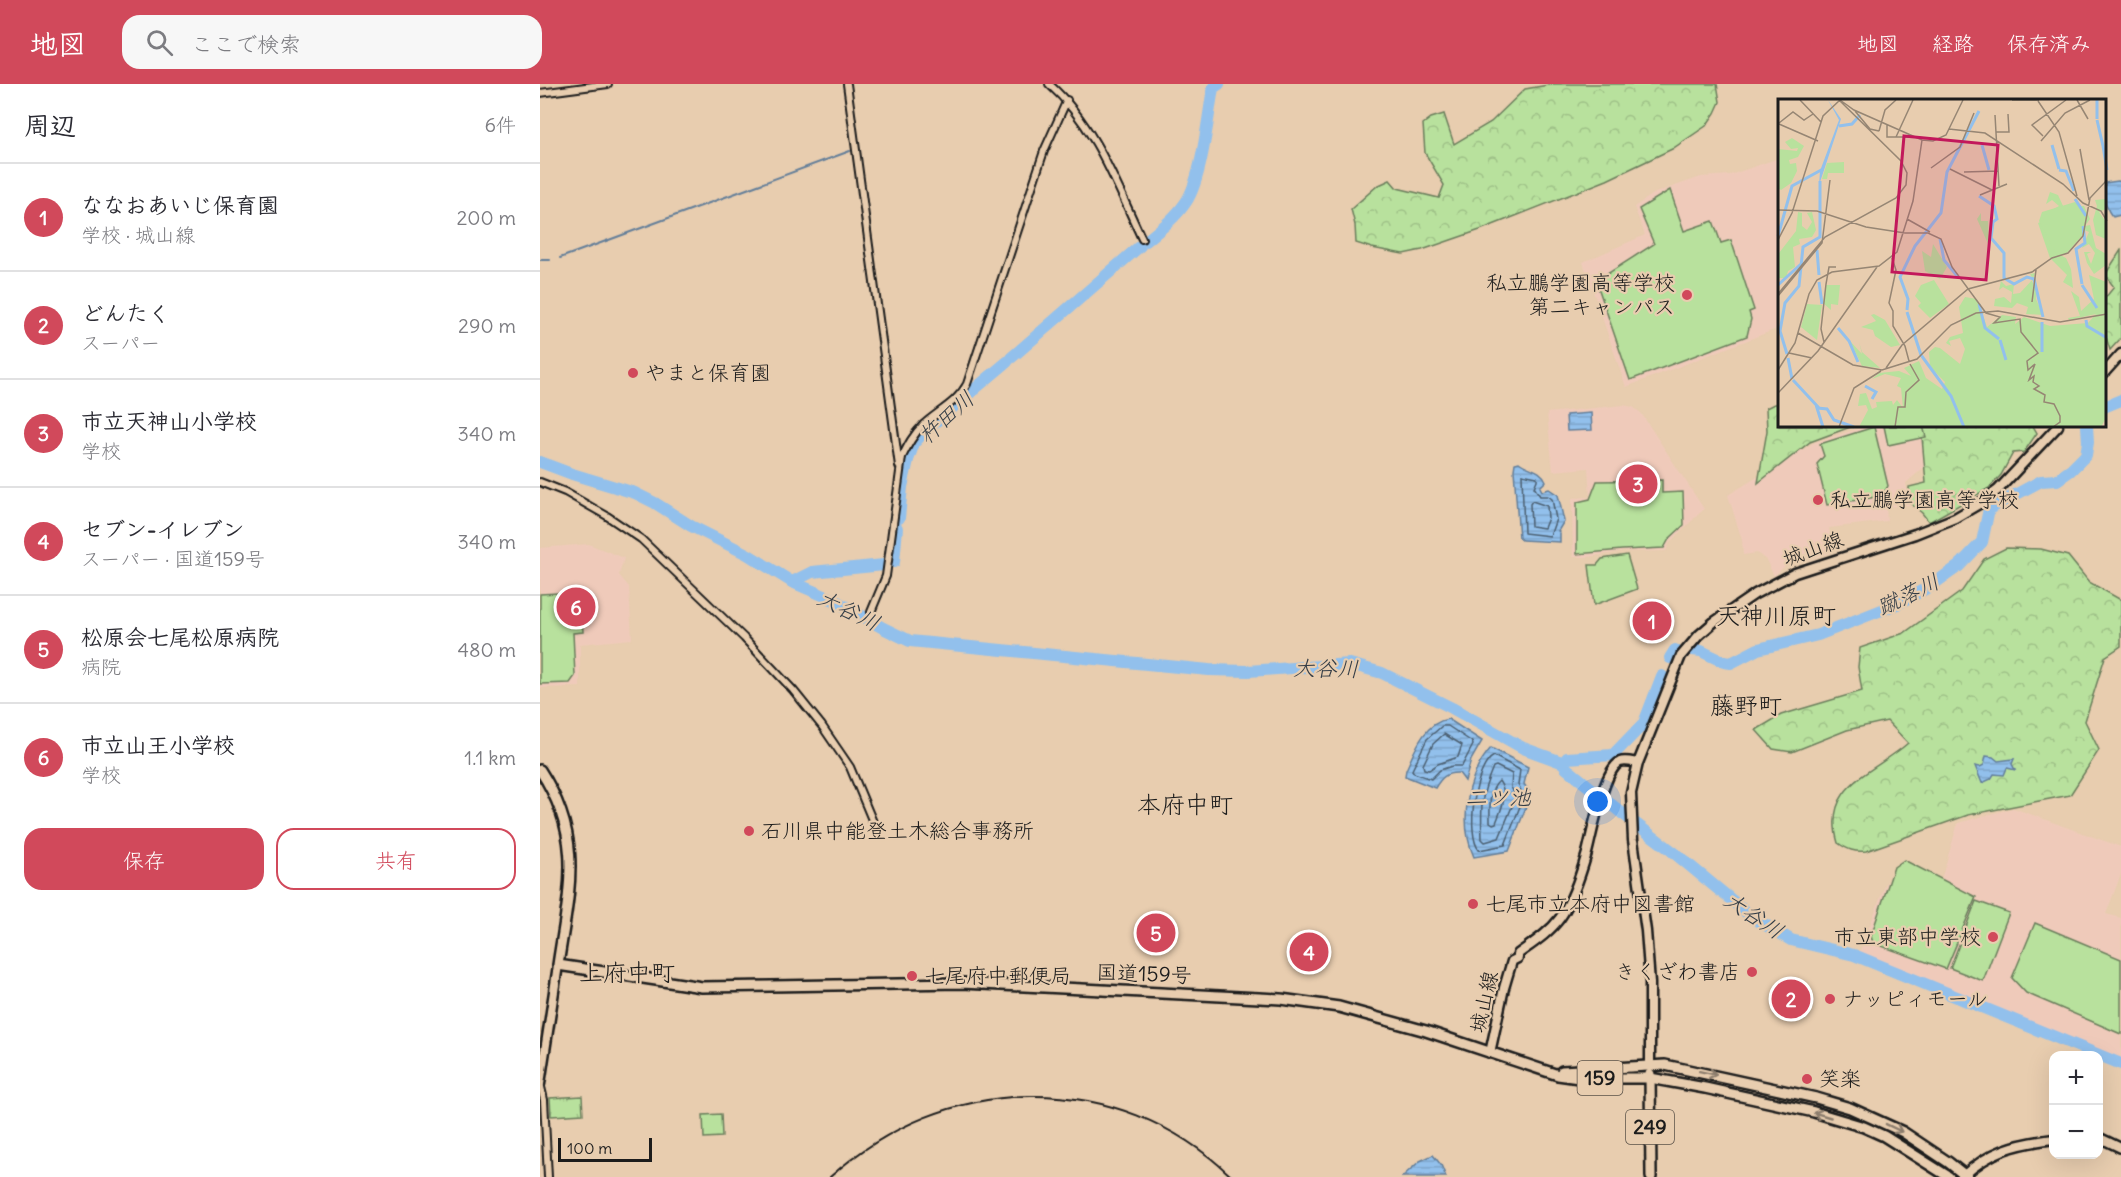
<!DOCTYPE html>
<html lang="ja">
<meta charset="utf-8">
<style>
body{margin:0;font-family:Delius,"Klee One",sans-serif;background:#f7f7f7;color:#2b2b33}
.controls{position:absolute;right:18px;bottom:18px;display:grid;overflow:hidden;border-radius:12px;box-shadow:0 6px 24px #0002}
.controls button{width:54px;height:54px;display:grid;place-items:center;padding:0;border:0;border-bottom:2px solid #e1e1e2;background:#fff;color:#2b2b33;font:30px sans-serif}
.scale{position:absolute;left:18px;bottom:15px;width:94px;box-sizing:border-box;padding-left:6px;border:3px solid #1c1c1c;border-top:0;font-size:16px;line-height:21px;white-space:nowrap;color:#1c1c1c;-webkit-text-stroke:4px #e8cdaf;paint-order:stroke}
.you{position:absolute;left:1058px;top:718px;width:21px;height:21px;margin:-15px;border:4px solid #fff;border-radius:50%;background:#1a73e8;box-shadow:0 0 0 9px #1a73e833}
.badge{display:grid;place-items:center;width:39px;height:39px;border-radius:50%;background:#d1495b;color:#fff;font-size:20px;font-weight:700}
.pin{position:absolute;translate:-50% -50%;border:3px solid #fff;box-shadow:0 2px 6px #0006}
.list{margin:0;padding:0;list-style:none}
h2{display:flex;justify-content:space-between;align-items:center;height:78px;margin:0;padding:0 24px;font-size:26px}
h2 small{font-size:20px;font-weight:400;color:#7c7c81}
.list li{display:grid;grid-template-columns:39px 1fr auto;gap:18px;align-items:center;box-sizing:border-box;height:108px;padding:0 24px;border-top:2px solid #e1e1e2}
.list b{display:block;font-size:22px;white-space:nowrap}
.list p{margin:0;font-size:20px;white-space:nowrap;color:#7c7c81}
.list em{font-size:20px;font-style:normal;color:#7c7c81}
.actions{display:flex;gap:12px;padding:18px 24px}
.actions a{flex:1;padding:14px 0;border:2px solid #d1495b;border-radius:18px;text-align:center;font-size:21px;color:#d1495b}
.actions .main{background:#d1495b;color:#fff}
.icon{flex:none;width:33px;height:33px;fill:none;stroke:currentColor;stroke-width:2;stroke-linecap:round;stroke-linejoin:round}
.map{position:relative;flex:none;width:1581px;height:1093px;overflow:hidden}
header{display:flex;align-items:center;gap:36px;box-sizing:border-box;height:84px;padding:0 30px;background:#d1495b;color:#fff}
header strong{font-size:28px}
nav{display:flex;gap:33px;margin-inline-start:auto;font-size:21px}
.search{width:420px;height:54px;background:#f7f7f7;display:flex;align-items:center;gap:15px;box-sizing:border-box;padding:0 21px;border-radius:18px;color:#7c7c81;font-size:22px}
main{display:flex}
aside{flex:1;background:#fff}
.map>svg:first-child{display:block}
.built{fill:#efcaba}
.grass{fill:url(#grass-tufts);stroke:#6a7e5c;stroke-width:1.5}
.forest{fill:url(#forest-crowns);stroke:#6a7e5c;stroke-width:1.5}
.green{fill:#b8e19d;stroke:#6a7e5c;stroke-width:1.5}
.water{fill:url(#water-rules);stroke:#637e99;stroke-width:1.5}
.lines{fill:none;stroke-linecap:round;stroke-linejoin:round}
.shore{stroke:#4b5e6f;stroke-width:1.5}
.stream{stroke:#637e99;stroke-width:2}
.river{stroke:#92c0ec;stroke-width:12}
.minor-casing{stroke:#1c1c1c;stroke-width:10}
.major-casing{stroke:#1c1c1c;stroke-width:13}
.highway-casing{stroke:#1c1c1c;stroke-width:14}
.minor{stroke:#e8cdaf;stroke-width:6}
.major{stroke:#e8cdaf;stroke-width:8}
.highway{stroke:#e8cdaf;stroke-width:9}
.rail{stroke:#1c1c1c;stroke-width:2}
.oneway{stroke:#8c7d6d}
.poi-dot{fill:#d1495b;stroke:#e8cdaf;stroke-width:2}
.labels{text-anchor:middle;stroke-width:4.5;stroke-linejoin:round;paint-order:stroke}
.shield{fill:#e8cdaf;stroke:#595148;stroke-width:1.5}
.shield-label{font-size:20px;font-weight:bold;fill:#1c1c1c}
.poi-label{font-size:21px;fill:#1c1c1c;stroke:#e8cdaf;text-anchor:start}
.street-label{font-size:21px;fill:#1c1c1c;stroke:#e8cdaf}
.water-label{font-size:22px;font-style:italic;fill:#343d46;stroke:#e8cdaf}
.quarter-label{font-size:24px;fill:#1c1c1c;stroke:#e8cdaf}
.inset-river{fill:none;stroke:#92c0ec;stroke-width:3}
.inset-road{fill:none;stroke:#968674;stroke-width:1.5}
.view{fill:#c2185b;fill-opacity:0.15;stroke:#c2185b;stroke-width:3}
.inset-edge{fill:none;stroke:#1c1c1c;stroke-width:3}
</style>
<header>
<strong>地図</strong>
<div class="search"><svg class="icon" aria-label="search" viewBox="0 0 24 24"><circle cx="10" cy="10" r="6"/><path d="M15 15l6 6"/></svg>ここで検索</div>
<nav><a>地図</a><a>経路</a><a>保存済み</a></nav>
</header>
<main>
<aside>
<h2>周辺<small>6件</small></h2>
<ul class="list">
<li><span class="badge">1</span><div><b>ななおあいじ保育園</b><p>学校 · 城山線</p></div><em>200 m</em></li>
<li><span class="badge">2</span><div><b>どんたく</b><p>スーパー</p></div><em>290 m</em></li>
<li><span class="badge">3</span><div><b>市立天神山小学校</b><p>学校</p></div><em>340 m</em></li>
<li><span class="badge">4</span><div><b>セブン-イレブン</b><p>スーパー · 国道159号</p></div><em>340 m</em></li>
<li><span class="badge">5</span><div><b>松原会七尾松原病院</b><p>病院</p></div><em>480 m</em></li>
<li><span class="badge">6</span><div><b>市立山王小学校</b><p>学校</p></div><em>1.1 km</em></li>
</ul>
<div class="actions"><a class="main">保存</a><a>共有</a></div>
</aside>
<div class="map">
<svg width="1581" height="1093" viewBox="0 0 1581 1093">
<defs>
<pattern id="grass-tufts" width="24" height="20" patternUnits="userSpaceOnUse" patternTransform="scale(1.5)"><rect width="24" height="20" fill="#b8e19d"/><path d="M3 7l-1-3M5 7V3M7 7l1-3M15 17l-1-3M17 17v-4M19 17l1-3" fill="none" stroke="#9ec087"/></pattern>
<pattern id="forest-crowns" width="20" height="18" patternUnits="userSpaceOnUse" patternTransform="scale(1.5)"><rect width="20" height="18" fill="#b8e19d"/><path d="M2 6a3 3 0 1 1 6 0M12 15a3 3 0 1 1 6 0" fill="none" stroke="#9ec087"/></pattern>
<pattern id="water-rules" width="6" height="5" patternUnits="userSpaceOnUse" patternTransform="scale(1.5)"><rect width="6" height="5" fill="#92c0ec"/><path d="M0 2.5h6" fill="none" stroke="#7da4ca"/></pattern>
</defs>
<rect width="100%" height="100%" fill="#e8cdaf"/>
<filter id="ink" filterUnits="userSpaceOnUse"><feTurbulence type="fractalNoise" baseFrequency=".0167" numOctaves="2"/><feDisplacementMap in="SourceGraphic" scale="12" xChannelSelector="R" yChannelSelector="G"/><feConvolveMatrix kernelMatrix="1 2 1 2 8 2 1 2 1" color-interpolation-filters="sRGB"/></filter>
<g filter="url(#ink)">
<!-- built -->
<g class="built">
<path d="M1239 74V244L1086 303 1043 178 1105 151 1094 123 1115 109 1161 93 1190 91Z"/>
<path d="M1083 321 1093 323 1101 329 1164 425 1130 458 1126 467 1080 468 1049 473H1033L1032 414 1050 413 1048 384 1013 387 1007 329Z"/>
<path d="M1328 342H1388L1391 377 1366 399 1369 421 1346 423 1347 437 1289 444 1292 468 1245 482 1234 492 1226 476 1217 469 1203 471 1202 456 1188 411 1275 358Z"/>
<path d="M49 460 84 474 79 491 89 503 92 555 40 560V603L0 604V464Z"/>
<path d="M1473 724 1581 763V790L1566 830 1581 834V977L1451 922 1318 872 1346 799 1355 791 1397 809 1418 739Z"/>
</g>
<!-- grass -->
<path class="grass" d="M42 1012 43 1030 11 1032 10 1014Z"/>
<!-- forest -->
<g class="forest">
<path d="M1014 0H1177L1180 18 1175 29 1166 42 1132 65 1067 96 940 146 882 166 863 170 832 164 816 159 815 141 811 125 837 102 850 96 857 104 899 114 904 101 885 69 883 40 891 34 904 30 914 60 951 38 985 5Z"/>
<path d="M1581 166V254L1570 266 1565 250V214L1574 203 1565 191Z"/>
<path d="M1234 320H1239V342H1313L1270 358 1218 399 1227 347 1226 324Z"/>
<path d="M1381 342H1493L1497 349 1484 368 1473 369 1461 391 1449 404 1389 438 1382 429 1370 419 1369 403 1386 399Z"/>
<path d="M1466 464 1501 465 1528 472 1549 498 1581 516V562L1565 573 1545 637 1559 666 1530 711 1428 731 1326 767C1314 768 1308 766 1298 759 1281 701 1334 689 1368 659L1347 637 1307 646 1252 668 1233 665 1216 646 1241 631 1322 607 1318 583 1320 564 1364 549 1422 507 1444 475Z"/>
</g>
<!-- green -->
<g class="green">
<path d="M1130 106 1144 147 1173 137 1181 159 1191 156 1214 226 1209 228 1211 235 1207 252 1090 296 1056 197 1114 160 1099 125Z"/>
<path d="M1344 342H1383L1386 353 1348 361Z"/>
<path d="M1334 343 1348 402 1342 412 1287 421 1277 380 1284 372 1280 360Z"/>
<path d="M1122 396V409L1143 408 1144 441 1129 455 1124 464 1082 466 1037 470V418L1050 415 1057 397Z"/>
<path d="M1087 471 1097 505 1054 521 1049 481H1057L1062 475Z"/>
<path d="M19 509 41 516 43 548 33 549 35 592 30 599 0 600V510Z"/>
<path d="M1364 776 1436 813 1406 885 1333 859 1331 852 1354 783Z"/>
<path d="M1436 817 1469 829 1443 897 1410 884Z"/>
<path d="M1495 839 1581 875V950L1486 909 1472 894Z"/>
<path d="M181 1030 182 1053 164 1054 163 1031Z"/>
</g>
<!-- water -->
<g class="water">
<path d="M1578 97 1581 98V131L1573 133C1565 125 1564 110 1565 99Z"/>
<path d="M1051 329 1052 346 1027 347 1026 331Z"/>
<path d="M979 378C989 386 1000 384 1006 397L1000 403 1002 407 1009 405 1018 411 1024 437 1018 447 1020 449V458L982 456 979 454 974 386 975 379Z"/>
<path d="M908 635 942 657 931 676 925 697 919 689C906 688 901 694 895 704L865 692 866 686C875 666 884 639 908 635Z"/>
<path d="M951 664 988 683 984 700 991 710 969 767 934 773C919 739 926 692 951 664Z"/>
<path d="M1446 672 1453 673 1458 677 1474 675 1472 680 1475 686 1467 684 1464 691 1454 690 1451 695 1442 699 1435 682 1440 683 1444 681Z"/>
<path d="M893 1071 901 1081 906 1093H862L880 1077Z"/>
</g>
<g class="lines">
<!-- shore -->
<g class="shore">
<path d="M982 390 997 393V396L994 403 1000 412H1008L1012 415 1016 435 1010 452 984 449Z"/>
<path d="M992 417 1007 422 1008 434 1004 444 991 442 990 420Z"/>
<path d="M902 642H908L932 658 933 661 922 682H912L900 686 891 695 874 689 872 686 887 655Z"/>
<path d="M904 650 922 661 918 673 898 680 889 686 884 685 883 681 893 660Z"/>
<path d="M954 672 980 686 978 701 984 712 965 761 939 766C926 751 934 682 954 672Z"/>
<path d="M956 682 972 690 971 703 976 713 959 754 945 758 942 755C941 722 940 714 953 683Z"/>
<path d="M959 697C969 711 962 723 956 739L953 740 950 738C950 724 948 707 959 697Z"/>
</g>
<!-- stream -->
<g class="stream">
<path d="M20 174 310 67"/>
<path d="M0 176H10"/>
</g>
<!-- river -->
<g class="river">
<path d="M606 157C621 145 636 133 646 118 662 94 668 33 673 4L679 0"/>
<path d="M471 274 600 162"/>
<path d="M1564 323 1581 316"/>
<path d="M0 378 32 390 95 409 115 419 151 442 207 470 252 498 294 516 343 544 370 557 669 586 708 587 810 580 842 589 912 624 983 664 1024 679 1026 684 1083 730 1132 767 1212 833 1251 856 1314 871 1581 980"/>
<path d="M359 434 362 403 368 376 374 359 387 345 467 278"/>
<path d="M354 478 357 444"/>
<path d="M252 498 272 488 344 481"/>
<path d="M1153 566 1161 567 1184 578 1191 579 1218 565 1278 551 1357 520 1389 503 1419 482 1442 458 1449 425 1501 397 1517 396 1531 386 1546 371 1548 358 1547 342"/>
<path d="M1130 574 1135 566"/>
<path d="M1024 679 1027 674 1073 671 1104 639 1122 592"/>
</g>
<defs>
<g id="minor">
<path d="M307 0 359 382"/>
<path d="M509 0C555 41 576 100 602 155"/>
<path d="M0 9 68 0"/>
<path d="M0 398 25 408 67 432 101 455 204 554 253 606 282 642 310 683 335 743"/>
<path d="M331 528 346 492 362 373C368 361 373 351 383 341 398 327 417 319 427 300L504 67 527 16"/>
<path d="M0 999 4 1016 8 1093"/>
</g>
<g id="major">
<path d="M1564 289 1581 270"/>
<path d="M950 969 964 904 972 877 978 874V870C993 859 1009 849 1020 834 1033 816 1041 790 1047 769 1052 751 1063 686 1080 678 1085 676 1092 678 1098 679"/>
<path d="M1110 981V899L1106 847 1093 756 1091 709 1098 679 1141 572 1159 551 1174 538 1215 510 1255 489 1375 450 1415 434 1439 420 1458 406 1518 342"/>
<path d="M0 1000 18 881"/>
<path d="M1558 1053 1581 1064"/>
<path d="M1422 1093C1451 1066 1475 1060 1514 1055"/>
</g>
<g id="highway">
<path d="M0 686C45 755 29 806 18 881L162 903 422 899 741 915 799 923 886 947 1018 991 1039 994H1110L1165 1004 1274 1028 1324 1043 1344 1052 1409 1093"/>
<path d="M1022 987 1125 981 1276 1014 1310 1024 1363 1048 1408 1078 1427 1093"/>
<path d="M1110 990 1111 1093"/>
</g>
</defs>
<!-- minor casing -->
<use href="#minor" class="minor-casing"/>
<!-- major casing -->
<use href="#major" class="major-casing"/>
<!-- highway casing -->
<use href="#highway" class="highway-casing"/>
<!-- minor -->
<use href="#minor" class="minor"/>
<!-- major -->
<use href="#major" class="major"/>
<!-- highway -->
<use href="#highway" class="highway"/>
<!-- rail -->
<path class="rail" d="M290 1093C406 988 577 982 692 1093"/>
</g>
<!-- one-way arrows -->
<defs><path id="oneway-shaft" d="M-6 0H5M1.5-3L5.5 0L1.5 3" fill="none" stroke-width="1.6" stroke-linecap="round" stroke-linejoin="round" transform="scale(1.5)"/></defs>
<g class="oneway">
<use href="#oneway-shaft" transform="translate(1168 989) rotate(12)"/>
<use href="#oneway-shaft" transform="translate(1282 1031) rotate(-164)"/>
<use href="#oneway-shaft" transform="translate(1354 1044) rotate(26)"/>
</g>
</g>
<!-- markers -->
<g class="poi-dot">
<circle cx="1147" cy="211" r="6"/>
<circle cx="93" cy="289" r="6"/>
<circle cx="1278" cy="416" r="6"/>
<circle cx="209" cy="747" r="6"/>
<circle cx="933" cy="820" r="6"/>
<circle cx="1453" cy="853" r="6"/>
<circle cx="1212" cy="888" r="6"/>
<circle cx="372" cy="892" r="6"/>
<circle cx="1290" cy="915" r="6"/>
<circle cx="1267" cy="995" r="6"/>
</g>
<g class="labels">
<!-- shield labels -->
<g class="shield">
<rect x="1037.5" y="977" width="45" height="34" rx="4.5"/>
<rect x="1086" y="1026" width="48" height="34" rx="4.5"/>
</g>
<g class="shield-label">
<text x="1060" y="1001">159</text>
<text x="1110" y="1050">249</text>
</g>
<!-- poi labels -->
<g class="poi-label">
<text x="1135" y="206" text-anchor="end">私立鵬学園高等学校<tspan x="1135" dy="24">第二キャンパス</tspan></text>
<text x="105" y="296">やまと保育園</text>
<text x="1290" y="423">私立鵬学園高等学校</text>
<text x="221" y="754">石川県中能登土木総合事務所</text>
<text x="945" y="827">七尾市立本府中図書館</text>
<text x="1441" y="860" text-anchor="end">市立東部中学校</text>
<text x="1200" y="895" text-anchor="end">きくざわ書店</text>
<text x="384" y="899">七尾府中郵便局</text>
<text x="1302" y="922">ナッピィモール</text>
<text x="1279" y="1002">笑楽</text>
</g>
<!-- street labels -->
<g class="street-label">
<text transform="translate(1273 465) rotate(-20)" y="7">城山線</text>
<text transform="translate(604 890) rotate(2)" y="7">国道159号</text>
<text transform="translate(944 918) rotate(-77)" y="7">城山線</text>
</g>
<!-- water labels -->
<g class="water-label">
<text transform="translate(406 333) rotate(-42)" y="8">杵田川</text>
<text transform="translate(1368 510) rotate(-26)" y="8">蹴落川</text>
<text transform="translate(309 526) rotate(26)" y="8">大谷川</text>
<text transform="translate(786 584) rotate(1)" y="8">大谷川</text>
<text x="958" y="721">二ツ池</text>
<text transform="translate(1214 831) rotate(34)" y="8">大谷川</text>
</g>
<!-- quarter labels -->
<g class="quarter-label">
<text x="1236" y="540">天神川原町</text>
<text x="1206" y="630">藤野町</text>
<text x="645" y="729">本府中町</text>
<text x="87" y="897">上府中町</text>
</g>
</g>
<!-- overview -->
<g transform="translate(1238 15)">
<rect width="328" height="328" fill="#e8cdaf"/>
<path d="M14 39 26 47 20 58 11 61 12 65 18 64 19 72 13 84 3 91 0 89V50L19 52 20 49 13 50 7 43ZM272 93 280 96 286 109 303 113 301 107H306L312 120 307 127 312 126 318 149 328 155V166L316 175 309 164 306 153H313L309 155 313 165 317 154 311 145 304 149 311 133 301 129 282 156 288 159 293 170 295 189 285 183 289 176 272 159 260 124 275 117 274 111 281 107 274 101 268 105ZM328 100V110L321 113 328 123V140L318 136 315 121 319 107 317 101ZM20 113 24 114V127L29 131 34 123 29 114 34 113 38 131 34 138 21 140 22 145 15 148 17 168 10 172 8 179H1V154L18 132ZM203 114V122H210L211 147 199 120ZM155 145 169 168 162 180 147 172 144 152 153 158ZM257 174 254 183 259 187 258 200 265 216 248 215 250 208 239 204 234 209 216 207 217 200 226 198 233 204 234 193 225 188 221 191 223 182 228 187 236 185 235 195 242 194 255 180 252 175ZM311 176 328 183 329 317 323 328H81L90 311 88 306 80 307 82 295 88 294 94 310 99 308 98 303 114 302 115 306 119 301 125 309 123 289 119 287 123 279 107 275 94 280 101 274 121 272 133 277 126 269 141 262 148 279 164 290 167 283 152 268 151 253 157 248 162 249 182 265 187 250 182 239 171 242 173 247 168 244 172 238 185 234 181 208 187 198 199 200 209 228 224 216 238 218 237 225 246 218 272 227 310 224 318 215 291 221 290 219 302 217 293 192 301 198 303 212 316 200ZM96 215 107 221 122 246 113 248 97 237 95 231 83 228 98 222 93 216ZM72 242 84 255 81 243 84 253 102 269 84 267Z" fill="#b8e19d"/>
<path d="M66 63V74H50L49 80H44L49 64ZM297 103 304 109 307 120 304 137 288 155 279 156 261 122 264 113ZM156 181 171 205 152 219 140 207 143 204 137 197 143 186ZM48 186H62L60 206 53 205V211L45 204ZM29 205 44 206 39 241 23 228Z" fill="#b8e19d"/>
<path d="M50 1 63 20 41 86 42 72 61 21Z" fill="#92c0ec"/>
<path class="inset-river" d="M319 20V1M319 21 325 47M61 27 74 25 82 16M204 46 211 71M274 46 281 70M325 47 329 71M281 71 288 72 296 92M201 97 216 107 219 120 215 123 213 139 226 154V179L236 185 249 178 256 180 265 218M297 100 308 117M0 137 14 87 45 70M162 140 166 161 180 178M39 151 41 176M41 183 44 205M304 185 298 150 307 144 305 127M0 186 23 165M304 186 319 209M201 205 207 229 221 240M129 211 130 200 122 178 137 147 163 114 169 73 201 12M129 213 143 256 173 297 186 328M308 221 309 227 329 239M264 223V253M60 229 71 242 80 263M222 241 228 261M9 255 2 232 7 204 21 187 25 148 42 138V82M10 259 14 280M15 281 41 309M87 287 98 293 94 300M45 328 39 309 49 310 56 321 76 328"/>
<path class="inset-road" d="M22 1 43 23M62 1 76 11 144 41M234 1H261M299 1 310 20M260 2 281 33 299 97M77 12 92 30 101 32M217 16 221 87M1 24 15 13 26 21 35 15M1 25 40 42M109 26V38H134M171 30 207 34 285 85 305 104 323 112 329 122M101 32 107 11 118 1M218 33H231L230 15M265 37 254 26 288 1M118 38 135 1M263 42 287 14 312 1M302 50 311 101M153 69 182 48 196 14M172 70 214 91M186 73 220 72M202 96 229 85M0 111 39 112 88 128 127 134M129 120 152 133M127 134H150L163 140 174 168 208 214 222 218 216 224 242 220 243 233 260 254 249 262 250 271 257 265 251 281 256 277 255 283 261 287 256 290 267 296 266 303 276 305 282 317V323L275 328M0 141 14 114 45 17 62 1M114 159 118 171 111 204 115 212V227L127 247 131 262M0 195 47 138 118 99 128 86 129 74 123 62 61 1M0 197 44 144 52 81M254 203 258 171M20 234 75 266 104 271 139 260 173 226 198 214 220 212 282 223 329 215M46 243 43 230 48 185 51 168H58M11 254 34 259M108 269 124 246 190 190 254 173 274 159 290 154 305 137 312 99 329 81M0 271 17 244 31 195 39 181 54 173 101 167 119 153 135 102 144 41 155 42 168 36 185 1M0 294 40 252 99 168M61 328 76 289 103 272M117 328 120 308H127L128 293 141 281 132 265"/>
<path class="view" d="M126 37 220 46 208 181 114 173Z"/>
<rect width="328" height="328" class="inset-edge"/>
</g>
</svg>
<div class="controls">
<button>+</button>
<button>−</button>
</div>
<div class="scale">100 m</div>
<div class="you"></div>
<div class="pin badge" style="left:1112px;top:537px">1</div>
<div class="pin badge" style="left:1251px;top:915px">2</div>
<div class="pin badge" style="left:1098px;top:400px">3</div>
<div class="pin badge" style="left:769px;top:868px">4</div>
<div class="pin badge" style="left:616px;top:849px">5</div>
<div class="pin badge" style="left:36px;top:523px">6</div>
</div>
</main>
